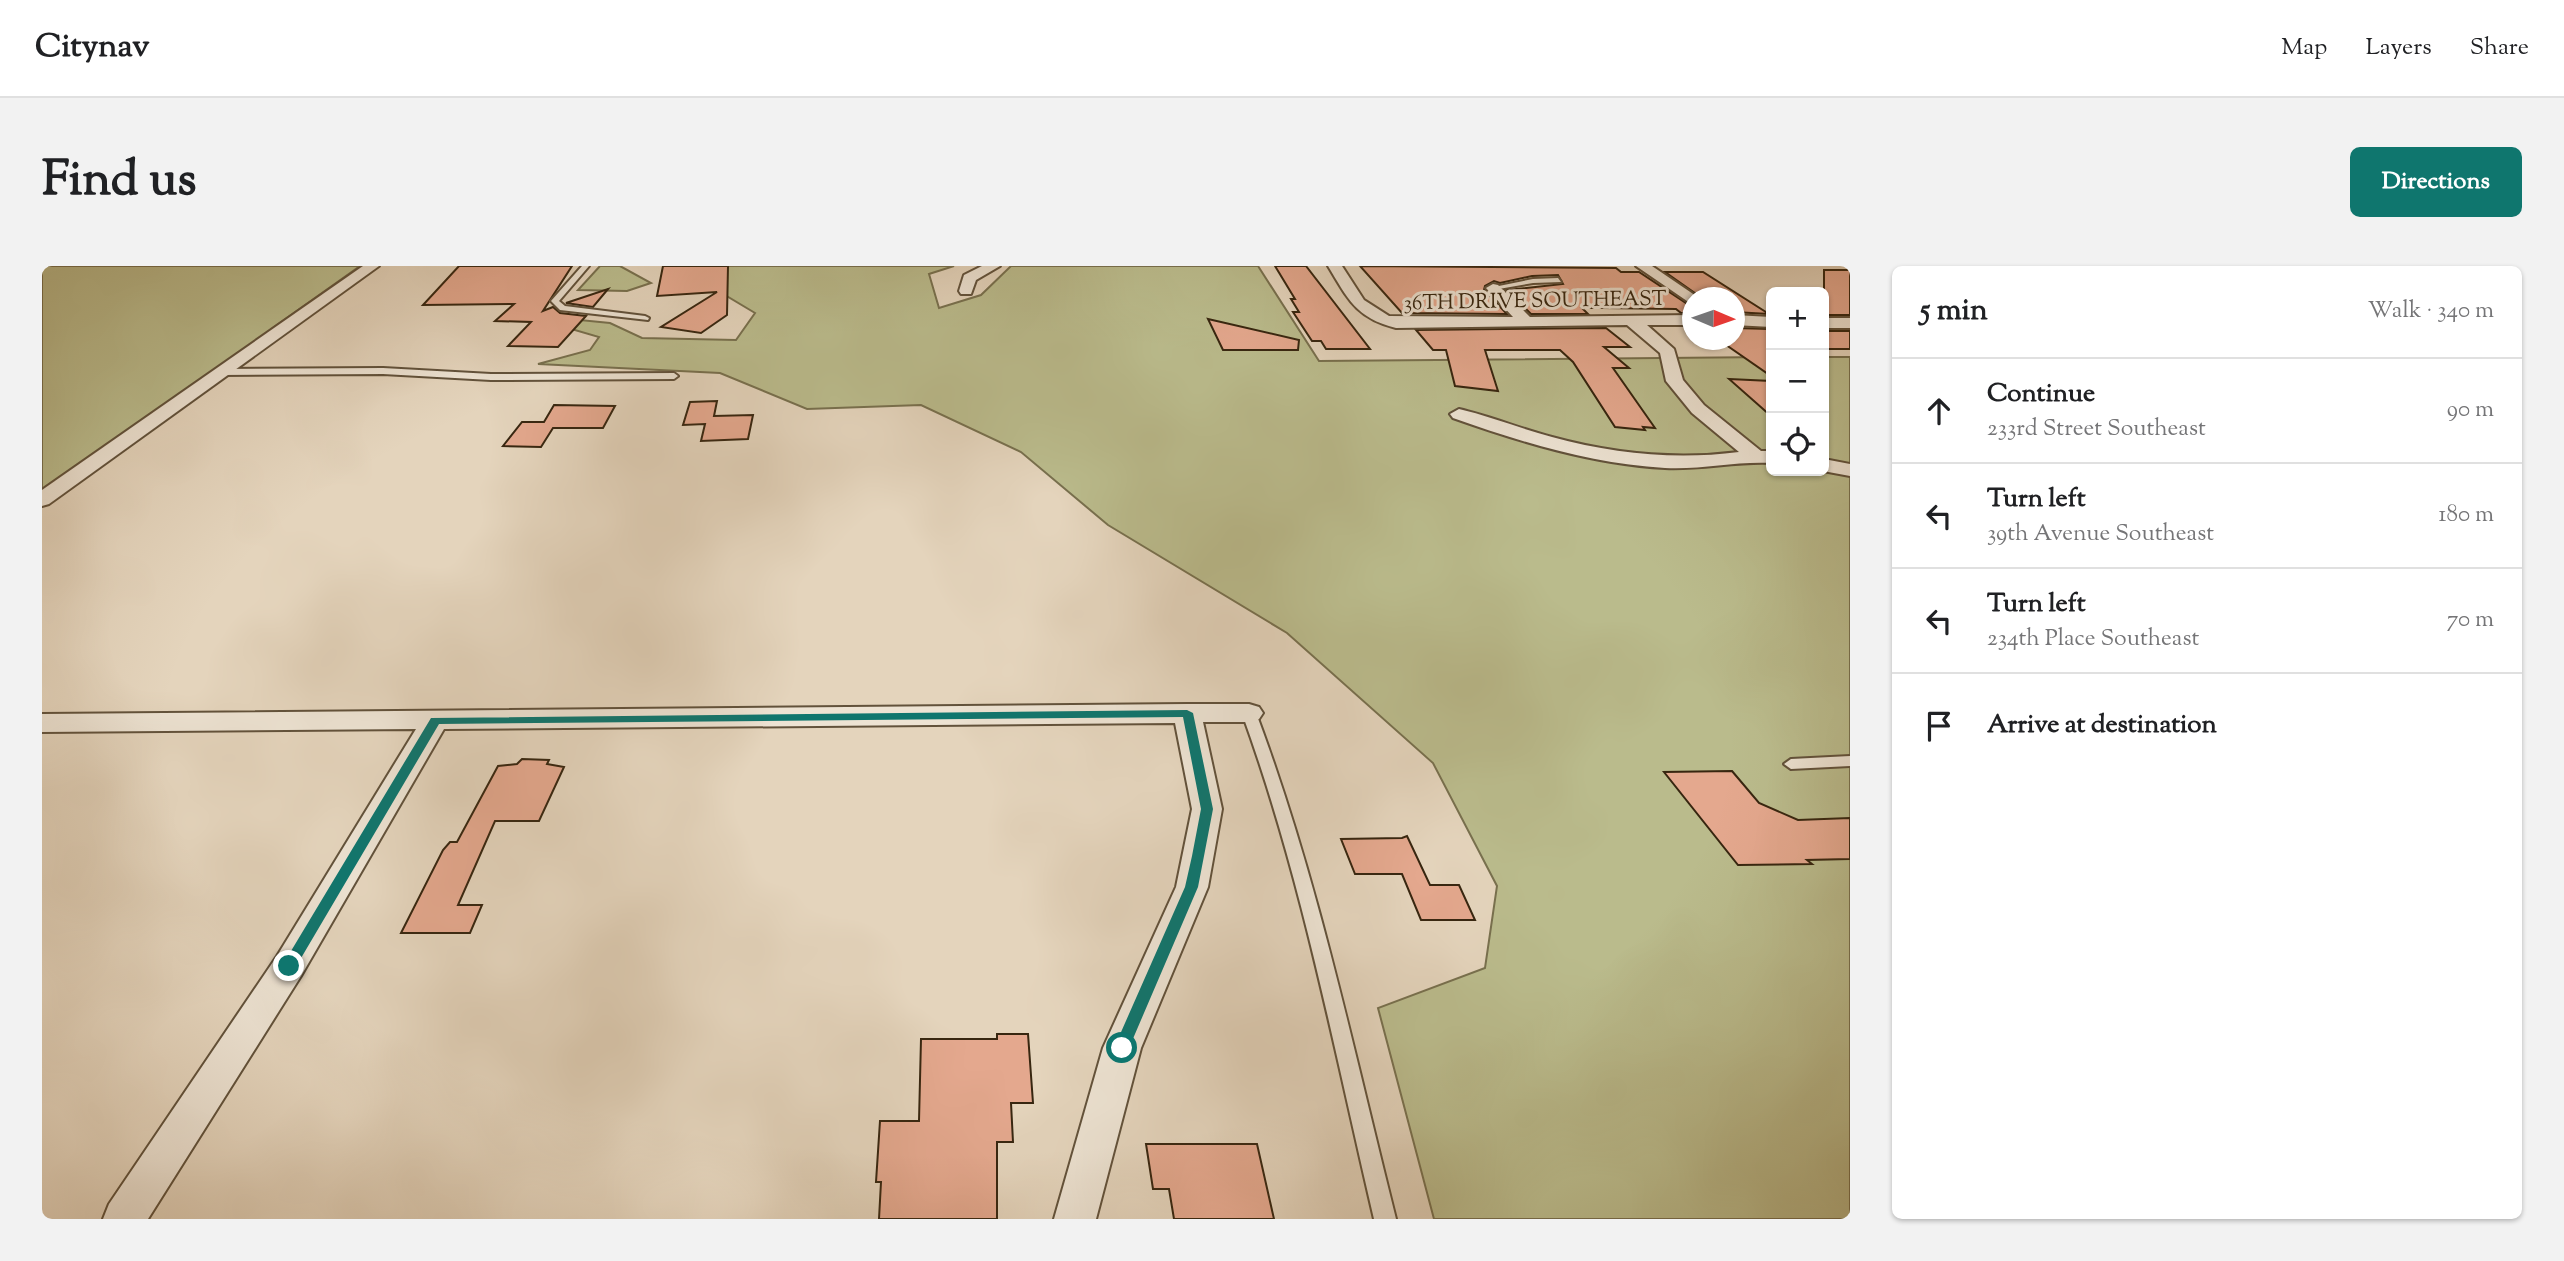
<!DOCTYPE html>
<meta charset="utf-8">
<style>
body{margin:0;font-family:"Sorts Mill Goudy",serif;background:#f2f2f2;color:#202124}
.controls{position:absolute;right:21px;top:21px;display:grid;overflow:hidden;border-radius:10px;box-shadow:0 2px 5px #0004}
.controls button{width:63px;height:63px;display:grid;place-items:center;padding:0;border:0;border-bottom:2px solid #e0e0e0;background:#fff;color:#202124;font:35px sans-serif}
.compass{position:absolute;left:1640px;top:21px;width:63px;height:63px;border-radius:50%;background:#fff;box-shadow:0 2px 5px #0004;rotate:92deg}
.stop{position:absolute;width:21px;height:21px;margin:-16px;border:5px solid #0f766e;border-radius:50%;background:#fff}
.stop.end{background:#0f766e;border-color:#fff;box-shadow:0 2px 7px #0008}
.list{margin:0;padding:0;list-style:none}
h2{display:flex;justify-content:space-between;align-items:center;height:91px;margin:0;padding:0 28px;font-size:30px}
h2 small{font-size:23px;font-weight:400;color:#757577}
.list li{display:grid;grid-template-columns:46px 1fr auto;gap:21px;align-items:center;box-sizing:border-box;height:105px;padding:0 28px;border-top:2px solid #e0e0e0}
.list b{display:block;font-size:26px;white-space:nowrap}
.list p{margin:0;font-size:23px;white-space:nowrap;color:#757577}
.list em{font-size:23px;font-style:normal;color:#757577}
.icon{flex:none;width:38px;height:38px;fill:none;stroke:currentColor;stroke-width:2;stroke-linecap:round;stroke-linejoin:round}
.map{position:relative;flex:none;width:1808px;height:953px;overflow:hidden;border-radius:10px}
header{display:flex;align-items:center;gap:42px;box-sizing:border-box;height:98px;padding:0 35px;background:#fff;border-bottom:2px solid #e0e0e0}
header strong{font-size:33px}
nav{display:flex;gap:38px;margin-inline-start:auto;font-size:24px}
.intro{display:flex;align-items:center;justify-content:space-between;box-sizing:border-box;height:168px;padding:0 42px}
h1{margin:0;font-size:49px}
.button{padding:18px 32px;border-radius:10px;background:#0f766e;color:#fff;font-size:24px;font-weight:700}
main{display:flex;gap:42px;padding:0 42px}
aside{flex:1;background:#fff;border-radius:10px;box-shadow:0 2px 5px #0004}
.map>svg:first-child{display:block}
.green{fill:#babb8c;stroke:#78704e;stroke-width:2}
.building{fill:#e4a88e;stroke:#372610;stroke-width:2}
.lines{fill:none;stroke-linecap:round;stroke-linejoin:round}
.service-casing{stroke:#62523b;stroke-width:4}
.minor-casing{stroke:#62523b;stroke-width:4}
.service{fill:#ede3d3;fill-rule:evenodd}
.minor{fill:#ede3d3;fill-rule:evenodd}
.route{fill:#0f766e}
.labels{text-anchor:middle;stroke-width:6;stroke-linejoin:round;paint-order:stroke}
.far-street-label{font-size:21px;fill:#372610;stroke:#ede3d3}
</style>
<header>
<strong>Citynav</strong>
<nav><a>Map</a><a>Layers</a><a>Share</a></nav>
</header>
<div class="intro"><h1>Find us</h1><a class="button">Directions</a></div>
<main>
<div class="map">
<svg width="1808" height="953" viewBox="0 0 1808 953">
<rect width="100%" height="100%" fill="#e4d4bc"/>
<filter id="stains"><feTurbulence type="fractalNoise" baseFrequency=".00286" numOctaves="4"/><feColorMatrix values="0 0 0 0 .2 0 0 0 0 .09 0 0 0 0 .02 0 0 0 .5 -.17"/></filter>
<radialGradient id="worn" r=".72"><stop offset=".6" stop-color="#630" stop-opacity="0"/><stop offset="1" stop-color="#630" stop-opacity=".3"/></radialGradient>
<!-- green -->
<g class="green">
<path d="M0 0H318L232 61 239 62 0 234Z"/>
<path d="M558 0H578L609 17 585 25 536 24Z"/>
<path d="M680 0H912L887 8 897 42 939 29 969 0H1216L1277 95 1729 91V205H1782V91H1808V953H1392L1336 742 1443 702 1455 620 1391 497 1245 367 1066 259 979 186 879 139 765 143 678 107 496 98 548 84 557 71 519 60 518 52 568 57 600 72 694 74 713 47 673 23Z"/>
</g>
<!-- building -->
<g class="building">
<path d="M417 0H530L501 45 511 41 518 47 544 50 516 81 466 80 489 56 453 55 472 38 381 39Z"/>
<path d="M621 0H686L685 49 659 67 619 61 675 26 615 30Z"/>
<path d="M1233 0H1264L1328 83H1284L1279 75H1270L1251 46H1257L1249 33H1253Z"/>
<path d="M1318 0 1574 2 1579 6H1597L1644 37 1650 38V47H1639L1634 43 1560 42H1540L1546 48H1489L1465 24 1521 18 1516 9 1490 10 1458 17 1452 15 1443 20 1442 24 1465 48 1360 47Z"/>
<rect x="1782" y="4" width="26" height="45"/>
<path d="M1623 6H1661L1727 48 1692 46V32H1660Z"/>
<path d="M566 23 551 41 524 37Z"/>
<path d="M1166 53 1257 74 1256 84H1181Z"/>
<path d="M1564 62 1588 81H1562L1587 102H1571L1613 162 1601 161 1603 164 1573 161 1531 96 1518 84H1443L1456 125 1413 120 1404 84H1391L1374 64Z"/>
<path d="M1692 62 1729 63V110L1677 74H1692Z"/>
<rect x="1782" y="65" width="26" height="18"/>
<path d="M1687 113 1729 115V150Z"/>
<path d="M675 135 672 150 711 149 706 173 659 175 663 158 641 159 648 136Z"/>
<path d="M512 139 573 140 561 162H511L499 181 461 180 480 156H502Z"/>
<path d="M480 493 507 494 505 498 522 501 497 555H453L416 639H440L428 667H359L401 584 408 576H415L456 500 475 498Z"/>
<path d="M1690 505 1717 537 1756 554 1808 552V593L1765 594 1770 598 1696 599 1622 506Z"/>
<path d="M1365 570 1388 619H1417L1433 654H1379L1360 608H1313L1299 573 1360 572Z"/>
<path d="M955 768H986L991 837H969L971 876H955V953H837L839 916H834L838 855H877L879 773H955Z"/>
<path d="M1104 878H1215L1232 953H1132L1127 923H1111Z"/>
</g>
<g class="lines">
<defs>
<g id="service">
<path d="M540 0H547L517 35 523 40 603 50 607 52 606 54 518 44 509 35Z"/>
<path d="M1516 12 1519 16 1491 17 1451 24 1447 22 1491 13Z"/>
<path d="M341 102 449 108 632 107 636 110 632 113 449 114 341 108 177 109 173 106 177 103Z"/>
<path d="M1207 443 1214 447C1276 612 1311 783 1354 953H1332C1292 783 1260 612 1200 447Z"/>
<path d="M1808 490V500L1749 503 1742 498 1749 493Z"/>
</g>
<g id="minor">
<path d="M321 0H337L7 238 0 240V224Z"/>
<path d="M940 0H958L934 14 929 28H919L917 25 922 9Z"/>
<path d="M1286 0H1300L1322 34 1347 50 1471 51 1444 22 1451 18 1456 19 1488 51 1650 49V59H1605L1632 83 1641 114 1662 139 1719 185H1729V197C1694 195 1659 204 1623 202 1550 198 1479 176 1411 152L1408 148 1417 143C1448 150 1479 163 1510 171 1572 188 1634 194 1697 186L1650 147 1624 115 1618 87 1585 59 1354 62C1314 52 1306 33 1286 0Z"/>
<path d="M1594 0H1610L1657 32H1650V36L1645 35Z"/>
<path d="M1692 49 1729 51V61L1692 59Z"/>
<rect x="1782" y="52" width="26" height="10"/>
<path d="M1782 193 1808 198V210L1781 205Z"/>
<path d="M1145 438H1207L1217 441 1221 447 1217 453 1207 456H1161L1180 543 1166 621 1099 782 1054 953H1012L1061 782 1134 621 1150 543 1133 457 402 463 259 710 106 953H61L67 938 235 690 374 463 0 466V448Z"/>
</g>
</defs>
<!-- service casing -->
<use href="#service" class="service-casing"/>
<!-- minor casing -->
<use href="#minor" class="minor-casing"/>
<!-- service -->
<use href="#service" class="service"/>
<!-- minor -->
<use href="#minor" class="minor"/>
</g>
<!-- route -->
<path class="route" d="M1145 444 1151 447 1171 543 1162 590 1156 621 1087 782 1080 789 1072 782 1143 621 1150 590 1159 543 1141 451 397 458 252 704H242L240 700 389 452Z"/>
<g class="labels">
<!-- far-street labels -->
<g class="far-street-label">
<text transform="translate(1493 34) rotate(-1)" y="7">36TH DRIVE SOUTHEAST</text>
</g>
</g>
<rect width="100%" height="100%" filter="url(#stains)"/>
<rect width="100%" height="100%" fill="url(#worn)"/>
</svg>
<div class="controls">
<button>+</button>
<button>−</button>
<button><svg class="icon" aria-label="locate" viewBox="0 0 24 24"><circle cx="12" cy="12" r="6"/><path d="M12 2v4M12 18v4M2 12h4M18 12h4"/></svg></button>
</div>
<svg class="compass" viewBox="-18 -18 36 36"><path d="M0-13l5 13h-10z" fill="#e53935"/><path d="M0 13l5-13h-10z" fill="#757577"/></svg>
<div class="stop" style="left:1080px;top:782px"></div>
<div class="stop end" style="left:247px;top:700px"></div>
</div>
<aside>
<h2>5 min<small>Walk · 340 m</small></h2>
<ul class="list">
<li><svg class="icon" aria-label="ahead" viewBox="0 0 24 24"><path d="M12 20V5M6 11l6-6 6 6"/></svg><div><b>Continue</b><p>233rd Street Southeast</p></div><em>90 m</em></li>
<li><svg class="icon" aria-label="left" viewBox="0 0 24 24"><path d="M17 20v-9H6M10 6l-5 5 5 5"/></svg><div><b>Turn left</b><p>39th Avenue Southeast</p></div><em>180 m</em></li>
<li><svg class="icon" aria-label="left" viewBox="0 0 24 24"><path d="M17 20v-9H6M10 6l-5 5 5 5"/></svg><div><b>Turn left</b><p>234th Place Southeast</p></div><em>70 m</em></li>
<li><svg class="icon" aria-label="arrive" viewBox="0 0 24 24"><path d="M6 21V4h12l-3 4 3 4H6"/></svg><div><b>Arrive at destination</b></div></li>
</ul>
</aside>
</main>
